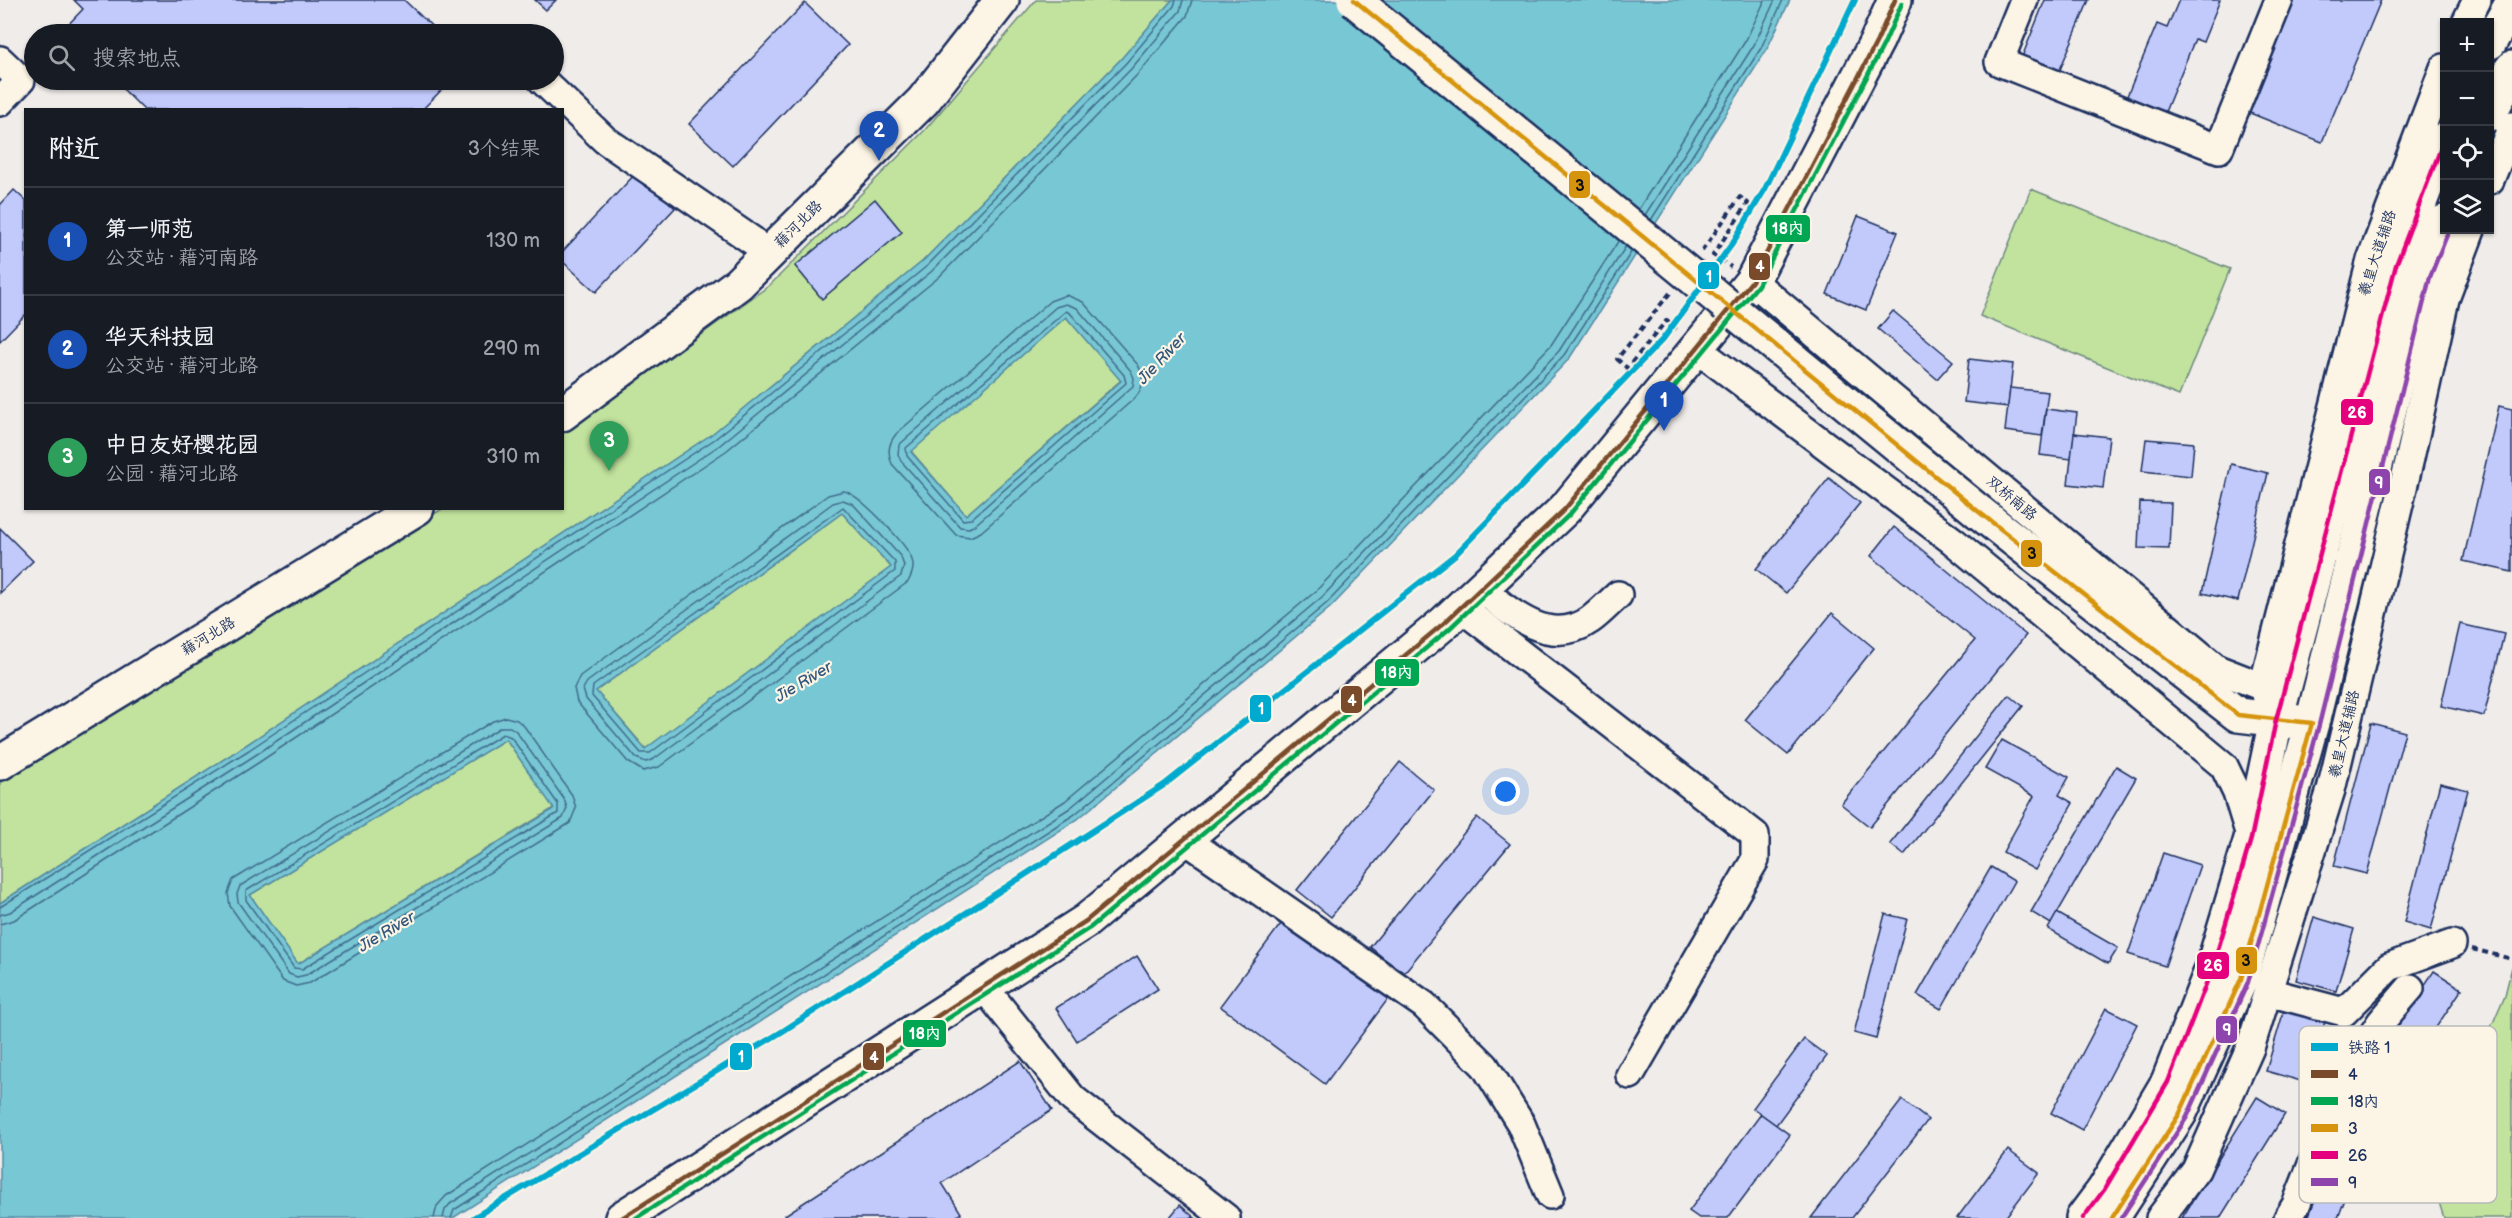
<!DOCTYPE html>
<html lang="zh">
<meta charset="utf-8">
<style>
body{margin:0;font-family:"Balsamiq Sans","LXGW WenKai TC",sans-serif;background:#20242c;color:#f1f3f6}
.controls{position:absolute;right:18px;top:18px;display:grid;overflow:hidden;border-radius:0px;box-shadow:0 2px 4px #0004}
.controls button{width:54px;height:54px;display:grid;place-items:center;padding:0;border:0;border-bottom:2px solid #363941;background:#171b24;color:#f1f3f6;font:30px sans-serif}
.you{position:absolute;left:1506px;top:792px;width:21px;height:21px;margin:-15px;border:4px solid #fff;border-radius:50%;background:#1a73e8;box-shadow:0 0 0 9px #1a73e833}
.badge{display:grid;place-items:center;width:39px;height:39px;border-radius:50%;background:#1f6fb2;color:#fff;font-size:20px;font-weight:700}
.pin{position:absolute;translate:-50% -50px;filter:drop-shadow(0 2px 3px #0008)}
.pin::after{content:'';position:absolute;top:32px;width:21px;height:18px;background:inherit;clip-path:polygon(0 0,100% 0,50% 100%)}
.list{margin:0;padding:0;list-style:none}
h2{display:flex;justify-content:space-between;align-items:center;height:78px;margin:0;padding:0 24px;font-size:26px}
h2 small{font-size:20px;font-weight:400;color:#9ea1a6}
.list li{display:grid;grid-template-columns:39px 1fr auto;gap:18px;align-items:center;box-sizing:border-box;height:108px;padding:0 24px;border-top:2px solid #363941}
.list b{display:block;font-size:22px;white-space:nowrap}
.list p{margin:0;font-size:20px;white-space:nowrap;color:#9ea1a6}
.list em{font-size:20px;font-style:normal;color:#9ea1a6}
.icon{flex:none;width:33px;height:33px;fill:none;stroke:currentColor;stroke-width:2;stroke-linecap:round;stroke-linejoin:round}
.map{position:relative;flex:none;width:2512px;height:1218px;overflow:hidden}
.search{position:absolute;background:#171b24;box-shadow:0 2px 4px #0004;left:24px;top:24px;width:540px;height:66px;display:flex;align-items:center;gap:15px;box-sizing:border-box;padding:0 21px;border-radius:33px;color:#9ea1a6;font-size:22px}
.panel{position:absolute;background:#171b24;box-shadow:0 2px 4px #0004;left:24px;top:108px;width:540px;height:402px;border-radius:0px}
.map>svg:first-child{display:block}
.green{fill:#c1e39d;stroke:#6e897e;stroke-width:1.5}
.water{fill:#78c7d4;stroke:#538aa5;stroke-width:1.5;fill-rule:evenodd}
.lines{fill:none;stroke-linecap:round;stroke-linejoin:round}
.shore{stroke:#406c8d;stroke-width:1.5}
.building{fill:#c2cafc;stroke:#1b2f5e;stroke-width:1.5}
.minor-casing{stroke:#1b2f5e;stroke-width:32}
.major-casing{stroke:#1b2f5e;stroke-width:38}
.path{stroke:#1b2f5e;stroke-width:4;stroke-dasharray:6 4.5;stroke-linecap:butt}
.minor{stroke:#fcf5e5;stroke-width:27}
.major{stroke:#fcf5e5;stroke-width:33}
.major-bridge-casing{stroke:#1b2f5e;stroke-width:38;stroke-linecap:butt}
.major-bridge{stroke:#fcf5e5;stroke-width:33}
.bus-1-casing{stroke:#fcf5e5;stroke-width:9}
.bus-2-casing{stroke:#fcf5e5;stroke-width:9}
.bus-3-casing{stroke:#fcf5e5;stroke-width:9}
.bus-4-casing{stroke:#fcf5e5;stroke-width:9}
.bus-5-casing{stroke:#fcf5e5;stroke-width:9}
.bus-1{stroke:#7a4b2a;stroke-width:4.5}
.bus-2{stroke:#00a651;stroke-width:4.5}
.bus-3{stroke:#d6940e;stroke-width:4.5}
.bus-4{stroke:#e5007d;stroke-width:4.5}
.bus-5{stroke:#8e44ad;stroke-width:4.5}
.rail-1-casing{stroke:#fcf5e5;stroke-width:10}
.rail-1{stroke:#00a9ce;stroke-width:6}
.labels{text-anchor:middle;stroke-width:4.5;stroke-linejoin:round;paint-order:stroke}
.street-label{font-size:15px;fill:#1b2f5e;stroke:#fcf5e5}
.water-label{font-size:16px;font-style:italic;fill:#32557c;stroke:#fcf5e5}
.key{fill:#fcf5e5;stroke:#b8babc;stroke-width:1.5}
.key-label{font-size:16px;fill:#1b2f5e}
.line-badge{stroke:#fcf5e5;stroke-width:2}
.badge-label{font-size:16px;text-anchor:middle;font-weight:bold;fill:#fff}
.pale-badge-label{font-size:16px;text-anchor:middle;font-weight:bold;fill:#111}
</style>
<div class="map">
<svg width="2512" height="1218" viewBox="0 0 2512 1218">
<rect width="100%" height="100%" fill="#f0ecea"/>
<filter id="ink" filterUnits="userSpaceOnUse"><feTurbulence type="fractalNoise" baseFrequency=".0167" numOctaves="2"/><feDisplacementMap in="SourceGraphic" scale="12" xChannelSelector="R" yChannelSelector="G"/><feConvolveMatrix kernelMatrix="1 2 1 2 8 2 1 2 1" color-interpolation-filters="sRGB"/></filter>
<g filter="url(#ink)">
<!-- green -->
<g class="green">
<path d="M1036 0H1172L1121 59 923 261 712 434 246 745 0 903V783L442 509 562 508 563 434 770 285 924 131Z"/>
<path d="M2031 189 2230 269 2179 396 1980 316Z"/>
<path d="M1066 317 1121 380 966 515 911 451Z"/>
<path d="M842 513 891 567 646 749 596 691Z"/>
<path d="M506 739 554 808 298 964 250 895Z"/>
<path d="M2512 967V1218H2444L2429 1171 2505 995Z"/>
</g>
<!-- water -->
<path class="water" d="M1172 0H1790L1766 51 1569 359 1331 607 1078 819 453 1218H0V903L246 745 712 434 923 261 1121 59ZM1066 317 1121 381 966 515 911 452ZM842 513 891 567 645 749 596 691ZM506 739 554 809 298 964 250 895Z"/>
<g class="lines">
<!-- shore -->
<g class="shore">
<path d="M1638 210 1746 40 1765 0"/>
<path d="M1645 215 1754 45 1775 0"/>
<path d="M1651 220 1761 48 1783 0"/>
<path d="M1066 295 1083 302 1138 365C1145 377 1144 388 1135 398L981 532 970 537 956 535 892 464C887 453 888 443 897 433L1050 301Z"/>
<path d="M1066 304 1077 308 1131 371 1134 378 1133 386 975 525 969 528 960 527 901 461 898 454 899 445 1056 307Z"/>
<path d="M1066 311 1071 314 1124 375 1126 383 971 519 963 520 907 456 906 448Z"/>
<path d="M844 491C859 494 908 545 912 560 915 568 912 575 908 582L659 767 643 771 628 762 577 702 574 688 580 676 828 495Z"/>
<path d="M843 500 853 504 901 557 904 566 901 576 654 759 646 762 636 758 586 699 583 689 587 682 833 503Z"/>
<path d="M843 507 895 562V571L650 753H641L592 696 593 686Z"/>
<path d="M506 717 517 720 524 726 572 795 576 808 570 823 310 983 296 986 283 981 230 906 228 893 233 880 493 721Z"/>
<path d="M501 727H510L516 731 564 799 567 808 563 818 306 975 297 977 289 974 238 902 237 894 240 886Z"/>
<path d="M503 734 511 737 558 804V813L302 969 294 968 246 900V891Z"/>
<path d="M0 907 249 750 715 439 927 266 1126 63 1174 6 1176 0"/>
<path d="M0 915 10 912 254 756 720 445 932 271 1131 69 1180 11 1183 0"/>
<path d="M0 924 14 920 258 763 726 451 939 277 1138 74 1187 16 1192 0"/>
<path d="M434 1218 437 1206 446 1196 1065 801 1316 591 1551 345 1619 240"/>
<path d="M443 1218 445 1210 450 1204 1070 808 1322 597 1559 351 1626 246"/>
<path d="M451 1218 454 1210 1075 814 1327 603 1564 355 1632 251"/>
</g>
</g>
<!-- building -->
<g class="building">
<path d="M74 0H404L440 34H68L63 30 83 9Z"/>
<path d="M535 0H556L546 10Z"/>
<path d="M2045 0H2089L2059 72 2022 57Z"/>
<path d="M2179 0H2220L2203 42 2195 39 2160 124 2122 108 2157 24 2167 28Z"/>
<path d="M2291 0H2381L2322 142 2245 111Z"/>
<path d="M805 3 848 45 733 166 689 124Z"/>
<path d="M114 80H451L422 110H144Z"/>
<path d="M637 172 675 208 596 292 562 261V252Z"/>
<path d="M14 190 26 201V314L0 341V205Z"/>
<path d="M875 199 902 232 822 299 795 266Z"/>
<path d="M1858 216 1898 232 1866 310 1827 294Z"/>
<path d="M1893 311 1953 361 1937 379 1878 329Z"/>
<path d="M1969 359 2013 364 2008 407 1964 402Z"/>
<path d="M2010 388 2048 392 2042 436 2005 431Z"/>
<path d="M2499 406 2512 409V572L2463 561Z"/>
<path d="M2046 409 2077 413 2071 459 2040 455Z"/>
<path d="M2074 433 2109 437 2103 488 2068 484Z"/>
<path d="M2146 439 2194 443 2191 476 2142 471Z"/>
<path d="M2231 464 2268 473 2238 601 2202 593Z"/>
<path d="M1829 478 1860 503 1786 593 1756 569Z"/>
<path d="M2140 502 2171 503 2169 549 2138 548Z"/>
<path d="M1894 527 2026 635 1870 827 1841 804 1975 640 1871 556Z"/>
<path d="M0 528 33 561 0 593Z"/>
<path d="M1832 613 1874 648 1788 755 1745 720Z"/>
<path d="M2460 624 2504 634 2484 716 2441 706Z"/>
<path d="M2009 695 2023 706 1904 855 1890 844Z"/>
<path d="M2371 723 2405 732 2367 874 2334 866Z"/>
<path d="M2002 740 2069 777 2059 795 2073 803 2035 870 2003 852 2034 796 1985 769Z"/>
<path d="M1400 762 1434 790 1331 917 1297 890Z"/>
<path d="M2116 766 2136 778 2051 924 2031 912Z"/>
<path d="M2440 783 2468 790 2431 930 2404 922Z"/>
<path d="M1477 817 1510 844 1403 974 1370 947Z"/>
<path d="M2163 853 2200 865 2165 966 2128 954Z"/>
<path d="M1991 867 2014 881 1941 1009 1917 995Z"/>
<path d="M2057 913 2118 948 2108 964 2048 929Z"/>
<path d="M1885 914 1907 919 1876 1039 1854 1033Z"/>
<path d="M1286 917 1391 995 1325 1084 1220 1006Z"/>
<path d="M2314 917 2354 929 2336 991 2296 980Z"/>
<path d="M1137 956 1158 989 1077 1041 1056 1008Z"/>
<path d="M2434 971 2462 989 2379 1112 2352 1094Z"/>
<path d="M2285 1007 2326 1018 2308 1083 2266 1071Z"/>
<path d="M2106 1008 2137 1024 2082 1130 2051 1113Z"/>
<path d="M1804 1039 1827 1056 1776 1125 1753 1108Z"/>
<path d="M1020 1061 1052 1110 942 1183 961 1213 954 1218H787L785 1215Z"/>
<path d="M2257 1097 2285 1114 2220 1218H2182Z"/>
<path d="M1902 1100 1928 1120 1852 1218H1811Z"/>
<path d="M2349 1111 2374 1121 2338 1218H2308Z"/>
<path d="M1761 1114 1790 1135 1728 1218H1699L1689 1211Z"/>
<path d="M2008 1150 2039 1173 2005 1218H1957Z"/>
<path d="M1180 1205 1195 1218H1169Z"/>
</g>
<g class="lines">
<defs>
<g id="minor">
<path d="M2024 0 1999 62 2219 149 2279 0"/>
<path d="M2466 22 2477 0"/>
<path d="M0 60 21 80 0 102"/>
<path d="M542 80 605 140 753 241"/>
<path d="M2490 180 2512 126"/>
<path d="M1752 281 2217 669 2263 687 2281 690"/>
<path d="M1697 349 1953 541 2224 766 2237 793 2251 839"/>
<path d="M1481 588C1510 613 1550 648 1590 620 1600 613 1609 603 1618 595"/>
<path d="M1460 607 1755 835V860L1630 1075"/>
<path d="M2276 720 2263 687 2371 260 2444 68"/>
<path d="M1183 838 1424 1005 1485 1066 1521 1124 1550 1195"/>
<path d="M983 986 1073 1099 1226 1218"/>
<path d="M2268 992 2344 1012 2389 967 2452 944"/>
<path d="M2160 1218 2196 1170 2250 1048 2331 790 2410 458 2445 299 2471 230"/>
<path d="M2288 1218 2296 1205 2349 1071 2381 1022 2410 988"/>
</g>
<g id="major">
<path d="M2490 42 2512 3"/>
<path d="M2490 114 2512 68"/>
<path d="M562 414 738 284 923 101 1002 0"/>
<path d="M1979 512 2238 715 2298 722"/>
<path d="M0 763 417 508"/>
<path d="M622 1218 1086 921 1444 623 1565 509 1752 281 1877 41 1895 0"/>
<path d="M2083 1218 2104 1190 2168 1082 2213 966 2251 839 2276 720 2396 265 2444 140"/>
<path d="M2112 1218 2180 1113 2241 979 2312 723 2423 275 2444 222"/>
</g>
</defs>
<!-- minor casing -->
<use href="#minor" class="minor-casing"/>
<!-- major casing -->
<use href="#major" class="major-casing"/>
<!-- path -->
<g class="path">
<path d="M1702 251 1740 197 1748 203 1713 255 1731 267"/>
<path d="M1670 293 1617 359 1627 368 1667 320 1678 331"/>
<path d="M2472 949 2512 959"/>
</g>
<!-- minor -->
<use href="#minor" class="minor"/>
<!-- major -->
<use href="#major" class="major"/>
<defs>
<path id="major-bridge" d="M1354 0 1979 512"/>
</defs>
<!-- major-bridge casing -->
<use href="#major-bridge" class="major-bridge-casing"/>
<!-- major-bridge -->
<use href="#major-bridge" class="major-bridge"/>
<defs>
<path id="bus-1" d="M622 1218 1086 921 1444 623 1565 509 1752 281 1877 41 1895 0"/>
<path id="bus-2" d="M636 1218 1091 927 1449 629 1570 514 1758 285 1884 44 1902 3"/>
<path id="bus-3" d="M1354 0 1979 512 2238 715 2312 723 2241 979 2180 1113 2112 1218"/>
<path id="bus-4" d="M2083 1218 2104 1190 2168 1082 2213 966 2251 839 2276 720 2396 265 2444 140"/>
<path id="bus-5" d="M2121 1218 2187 1117 2248 982 2319 725 2430 277 2449 230"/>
</defs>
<!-- bus-1 casing -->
<use href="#bus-1" class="bus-1-casing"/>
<!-- bus-2 casing -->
<use href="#bus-2" class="bus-2-casing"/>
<!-- bus-3 casing -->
<use href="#bus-3" class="bus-3-casing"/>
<!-- bus-4 casing -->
<use href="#bus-4" class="bus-4-casing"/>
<!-- bus-5 casing -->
<use href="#bus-5" class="bus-5-casing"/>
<!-- bus-1 -->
<use href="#bus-1" class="bus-1"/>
<!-- bus-2 -->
<use href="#bus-2" class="bus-2"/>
<!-- bus-3 -->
<use href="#bus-3" class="bus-3"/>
<!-- bus-4 -->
<use href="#bus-4" class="bus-4"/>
<!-- bus-5 -->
<use href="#bus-5" class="bus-5"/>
<defs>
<path id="rail-1" d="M473 1218 783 1031 1164 785 1456 554 1663 339 1732 244 1765 189 1855 0"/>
</defs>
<!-- rail-1 casing -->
<use href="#rail-1" class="rail-1-casing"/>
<!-- rail-1 -->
<use href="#rail-1" class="rail-1"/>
</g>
</g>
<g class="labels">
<!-- street labels -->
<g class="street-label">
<text transform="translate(798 224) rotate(-45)" y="5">藉河北路</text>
<text transform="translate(2377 253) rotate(-72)" y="5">羲皇大道辅路</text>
<text transform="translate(2012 498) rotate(40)" y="5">双桥南路</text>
<text transform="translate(208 636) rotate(-31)" y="5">藉河北路</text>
<text transform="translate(2344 734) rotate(-77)" y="5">羲皇大道辅路</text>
</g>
<!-- water labels -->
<g class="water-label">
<text transform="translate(1161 358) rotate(-47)" y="6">Jie River</text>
<text transform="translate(803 681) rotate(-31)" y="6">Jie River</text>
<text transform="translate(386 931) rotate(-31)" y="6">Jie River</text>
</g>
</g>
<!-- legend -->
<rect x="2299" y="1026" width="198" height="177" rx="9" class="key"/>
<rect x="2311" y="1043" width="27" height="8" fill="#00a9ce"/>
<rect x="2311" y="1070" width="27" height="8" fill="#7a4b2a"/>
<rect x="2311" y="1097" width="27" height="8" fill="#00a651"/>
<rect x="2311" y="1124" width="27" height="8" fill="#d6940e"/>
<rect x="2311" y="1151" width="27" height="8" fill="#e5007d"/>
<rect x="2311" y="1178" width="27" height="8" fill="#8e44ad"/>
<g class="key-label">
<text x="2348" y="1053">铁路 1</text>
<text x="2348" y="1080">4</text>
<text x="2348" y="1107">18内</text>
<text x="2348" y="1134">3</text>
<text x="2348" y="1161">26</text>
<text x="2348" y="1188">9</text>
</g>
<g class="line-badge">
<rect x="1568" y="170" width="23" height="29" rx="6" fill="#d6940e"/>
<rect x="1765" y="214" width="46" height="29" rx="6" fill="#00a651"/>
<rect x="1748" y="252" width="23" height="29" rx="6" fill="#7a4b2a"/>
<rect x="1697" y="261" width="23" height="29" rx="6" fill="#00a9ce"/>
<rect x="2340" y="398" width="34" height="28" rx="6" fill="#e5007d"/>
<rect x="2368" y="468" width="23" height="28" rx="6" fill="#8e44ad"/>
<rect x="2020" y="539" width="23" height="29" rx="6" fill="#d6940e"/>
<rect x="1374" y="658" width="46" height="29" rx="6" fill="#00a651"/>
<rect x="1340" y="685" width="23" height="29" rx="6" fill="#7a4b2a"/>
<rect x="1249" y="694" width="23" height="29" rx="6" fill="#00a9ce"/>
<rect x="2235" y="946" width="23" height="29" rx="6" fill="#d6940e"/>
<rect x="2196" y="951" width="34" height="29" rx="6" fill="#e5007d"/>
<rect x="2215" y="1015" width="23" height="29" rx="6" fill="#8e44ad"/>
<rect x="902" y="1019" width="45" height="29" rx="6" fill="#00a651"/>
<rect x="729" y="1042" width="24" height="29" rx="6" fill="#00a9ce"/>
<rect x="862" y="1042" width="23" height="29" rx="6" fill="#7a4b2a"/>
</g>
<g class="badge-label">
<text x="1788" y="234">18内</text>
<text x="1760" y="272">4</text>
<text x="1709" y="282">1</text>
<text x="2357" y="418">26</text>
<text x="2379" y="488">9</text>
<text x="1397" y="678">18内</text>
<text x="1352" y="706">4</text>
<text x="1261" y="714">1</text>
<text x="2213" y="971">26</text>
<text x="2227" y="1035">9</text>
<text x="925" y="1039">18内</text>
<text x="741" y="1062">1</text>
<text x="874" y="1063">4</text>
</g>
<g class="pale-badge-label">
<text x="1580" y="191">3</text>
<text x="2032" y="559">3</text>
<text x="2246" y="966">3</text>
</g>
</svg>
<div class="controls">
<button>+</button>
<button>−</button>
<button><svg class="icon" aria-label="locate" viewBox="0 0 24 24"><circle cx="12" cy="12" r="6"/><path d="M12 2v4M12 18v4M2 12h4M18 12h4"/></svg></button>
<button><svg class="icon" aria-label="layers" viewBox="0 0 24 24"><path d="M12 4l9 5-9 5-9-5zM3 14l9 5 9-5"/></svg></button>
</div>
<div class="you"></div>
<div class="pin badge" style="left:1664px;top:431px;background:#1a4fb4">1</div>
<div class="pin badge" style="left:879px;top:161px;background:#1a4fb4">2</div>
<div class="pin badge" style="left:609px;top:471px;background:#2e9e5b">3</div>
<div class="search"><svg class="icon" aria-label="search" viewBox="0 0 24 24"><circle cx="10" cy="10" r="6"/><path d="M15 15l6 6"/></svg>搜索地点</div>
<section class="panel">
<h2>附近<small>3个结果</small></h2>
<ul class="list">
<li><span class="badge" style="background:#1a4fb4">1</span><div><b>第一师范</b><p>公交站 · 藉河南路</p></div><em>130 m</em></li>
<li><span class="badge" style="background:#1a4fb4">2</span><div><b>华天科技园</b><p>公交站 · 藉河北路</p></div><em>290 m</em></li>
<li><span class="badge" style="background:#2e9e5b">3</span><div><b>中日友好樱花园</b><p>公园 · 藉河北路</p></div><em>310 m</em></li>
</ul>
</section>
</div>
